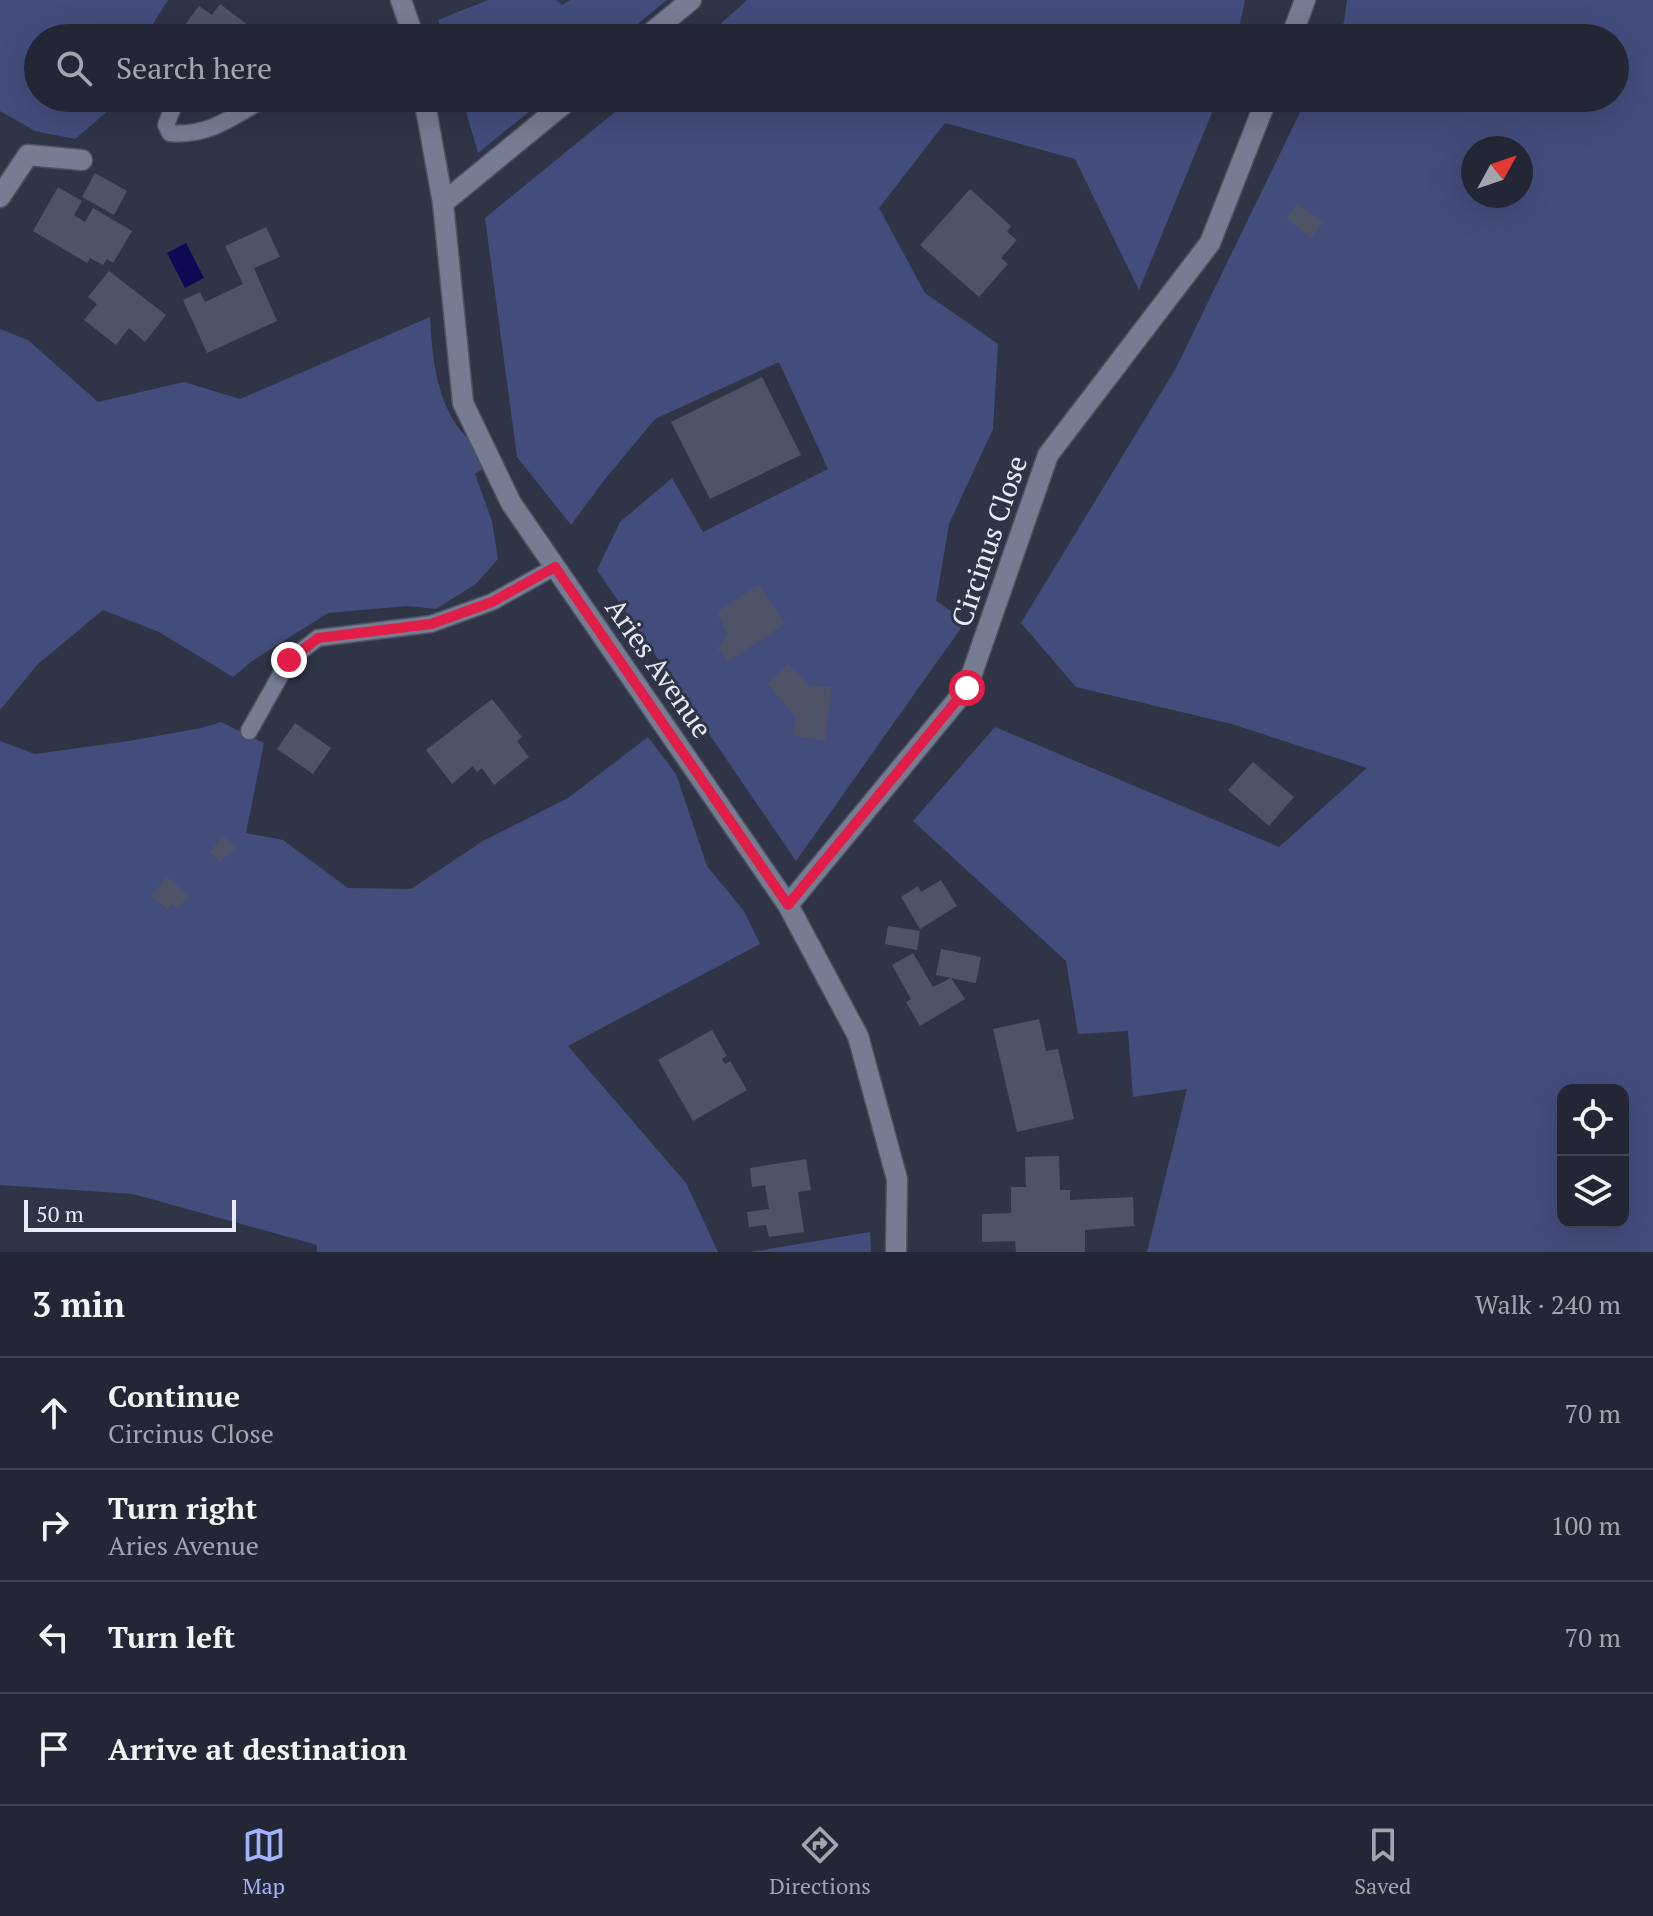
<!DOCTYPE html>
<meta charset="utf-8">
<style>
body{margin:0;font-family:"PT Serif",serif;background:#2b2f3d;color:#f1f3f6}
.controls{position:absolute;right:24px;bottom:24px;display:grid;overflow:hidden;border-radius:16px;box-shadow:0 8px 32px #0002}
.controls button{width:72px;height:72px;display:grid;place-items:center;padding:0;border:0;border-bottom:2px solid #404450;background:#232735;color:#f1f3f6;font:40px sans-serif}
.compass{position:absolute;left:1461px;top:136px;width:72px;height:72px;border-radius:50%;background:#232735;box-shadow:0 8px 32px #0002;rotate:50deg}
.scale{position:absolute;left:24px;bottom:20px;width:212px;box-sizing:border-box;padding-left:8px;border:4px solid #e8ebf7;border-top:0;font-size:22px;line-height:28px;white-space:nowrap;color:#e8ebf7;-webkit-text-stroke:6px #2f3447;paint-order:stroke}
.stop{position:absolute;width:24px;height:24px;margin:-18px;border:6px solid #e11d48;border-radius:50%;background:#fff}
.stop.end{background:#e11d48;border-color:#fff;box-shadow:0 2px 8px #0008}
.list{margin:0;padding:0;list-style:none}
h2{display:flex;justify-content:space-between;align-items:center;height:104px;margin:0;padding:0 32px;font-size:34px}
h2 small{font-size:26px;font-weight:400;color:#a3a5ad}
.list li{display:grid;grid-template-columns:52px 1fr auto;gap:24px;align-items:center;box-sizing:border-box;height:112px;padding:0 32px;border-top:2px solid #404450}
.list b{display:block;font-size:30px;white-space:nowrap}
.list p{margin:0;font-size:26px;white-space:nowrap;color:#a3a5ad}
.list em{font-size:26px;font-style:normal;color:#a3a5ad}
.icon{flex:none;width:44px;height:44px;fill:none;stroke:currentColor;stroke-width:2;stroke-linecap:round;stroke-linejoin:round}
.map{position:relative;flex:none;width:1653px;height:1252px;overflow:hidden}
.search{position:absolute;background:#232735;box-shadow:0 8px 32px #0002;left:24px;right:24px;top:24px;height:88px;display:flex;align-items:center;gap:20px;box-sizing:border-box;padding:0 28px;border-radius:44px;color:#a3a5ad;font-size:30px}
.sheet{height:552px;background:#232735}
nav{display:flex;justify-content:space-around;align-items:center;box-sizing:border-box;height:112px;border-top:2px solid #404450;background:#232735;font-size:22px;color:#a3a5ad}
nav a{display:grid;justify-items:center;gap:4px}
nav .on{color:#a1b3fd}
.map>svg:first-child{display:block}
.green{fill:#434d7c;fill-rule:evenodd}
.water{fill:#0f0854}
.building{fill:#4e5367}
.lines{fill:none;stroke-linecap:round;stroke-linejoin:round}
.lane-casing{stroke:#4d5161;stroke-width:19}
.street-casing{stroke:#4d5161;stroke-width:23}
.lane{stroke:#767c92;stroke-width:16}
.street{stroke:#767c92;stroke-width:20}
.route{stroke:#e11d48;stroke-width:10}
.labels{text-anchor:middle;stroke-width:6;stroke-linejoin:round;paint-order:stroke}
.street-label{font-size:28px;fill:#e8ebf7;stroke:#2f3447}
</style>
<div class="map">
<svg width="1653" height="1252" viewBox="0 0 1653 1252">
<rect width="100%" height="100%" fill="#2f3447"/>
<!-- green -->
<g class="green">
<path d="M0 0H168L144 38H38V98H102L93 111H108L75 139 35 131 0 111Z"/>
<path d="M488 0H556L562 5 570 0H667L620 38H444L438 20Z"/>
<path d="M747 0H1245L1237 38H705Z"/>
<path d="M1347 0H1653V1252H1147L1187 1089 1133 1097 1128 1031 1078 1034 1066 961 913 821 995 727 1279 847 1367 768 1232 724 1076 687 1021 623 1176 368 1307 98H1615V38H1337L1344 22ZM1473 148H1521V196H1473ZM1563 1090H1623V1222H1563Z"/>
<path d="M462 98H546L478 153Z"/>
<path d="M632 98H1218L1139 290 1075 159 945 123 879 208 925 293 998 344 993 429 949 524 936 601 966 621 796 861 597 570 620 522 672 478 703 532 828 469 779 362 655 419 606 478 571 525 517 457 485 218Z"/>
<path d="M430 317C432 356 436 399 461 431 470 442 482 452 492 463L475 474 492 521 498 559 476 584 436 609 407 606 328 613 252 661 233 677 159 632 103 610 38 664 0 710V329L28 340 98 402 184 382 240 399Z"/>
<path d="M221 722 264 743 246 833 283 840 348 888 411 889 483 841 568 798 648 737 676 774 707 866 744 911 760 944 568 1046 686 1183 718 1252H317V1245L133 1194 0 1185V741L35 754 129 741 201 728Z"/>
<path d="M870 1232 871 1252H751Z"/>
</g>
<!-- water -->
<path class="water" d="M186 243 204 278 185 288 167 253Z"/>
<!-- building -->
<g class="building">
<path d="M220 4 248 25 241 34 246 38H175L199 6 212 15Z"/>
<path d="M95 173 127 191 114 215 82 197Z"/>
<path d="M58 187 82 201 74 215 85 222 93 208 132 231 113 263 107 259 103 265 90 258 87 263 33 231Z"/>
<path d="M970 189 1011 226 1007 232 1017 240 1001 258 1008 264 979 297 920 245Z"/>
<path d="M1298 203 1323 223 1311 238 1286 218Z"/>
<path d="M266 227 280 257 254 268 277 321 207 353 183 300 200 292 205 302 243 284 225 246Z"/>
<path d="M109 271 166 315 145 342 129 328 116 345 84 320 97 304 88 297Z"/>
<path d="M762 377 801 455 710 499 671 422Z"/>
<path d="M758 585 786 623 729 661 718 649 727 634 717 612Z"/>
<path d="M788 664 808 685 832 687 825 741 793 735 796 718 768 684Z"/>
<path d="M492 699 522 737 517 741 529 757 494 785 482 768 477 772 473 766 452 784 426 750Z"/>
<path d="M295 723 331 748 313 774 277 749Z"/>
<path d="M1253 762 1294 797 1269 826 1228 790Z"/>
<path d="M223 836 236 848 219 862 210 852Z"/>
<path d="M167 877 189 896 177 909 171 904 168 910 151 896Z"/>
<path d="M941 880 957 906 920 929 901 897 918 886 921 892Z"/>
<path d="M888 926 920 931 917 950 885 944Z"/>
<path d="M941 949 981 957 976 983 936 975Z"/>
<path d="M913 953 933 987 951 978 965 999 920 1026 906 1002 911 999 892 965Z"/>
<path d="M1039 1019 1046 1051 1058 1049 1074 1119 1017 1132 993 1029Z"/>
<path d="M712 1030 727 1056 722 1059 725 1064 730 1061 747 1090 693 1121 658 1060Z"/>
<path d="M1059 1156 1060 1190H1070V1200L1133 1197 1134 1226 1085 1230V1252H1016L1015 1241 982 1242V1214L1011 1213V1187H1026L1025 1157Z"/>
<path d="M806 1159 811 1190 798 1192 804 1232 769 1237 766 1225 749 1227 747 1212 769 1209 765 1185 752 1187 750 1168Z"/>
</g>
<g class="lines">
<defs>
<g id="lane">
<path d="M175 102 166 125 170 133C209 137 233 116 266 98"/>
<path d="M249 731 289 660 318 638 431 624 492 602 555 567"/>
</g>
<g id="street">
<path d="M401 0 414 38"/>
<path d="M645 38 691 0"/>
<path d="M1291 38 1305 0"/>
<path d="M424 98 443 203 463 403 511 503 788 905 858 1036 897 1179 896 1252"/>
<path d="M0 197 28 155 82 160"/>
<path d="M443 203 571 98"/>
<path d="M788 905 967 688 1048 455 1210 243 1267 98"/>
</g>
</defs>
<!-- lane casing -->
<use href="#lane" class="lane-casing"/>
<!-- street casing -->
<use href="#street" class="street-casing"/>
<!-- lane -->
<use href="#lane" class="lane"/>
<!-- street -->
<use href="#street" class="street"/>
</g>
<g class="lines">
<!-- route -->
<path class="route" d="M289 660 318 638 431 624 492 602 555 567 788 905 967 688"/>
</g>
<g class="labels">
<!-- street labels -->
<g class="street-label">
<text transform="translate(989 541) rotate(-71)" y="10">Circinus Close</text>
<text transform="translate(659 668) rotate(55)" y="10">Aries Avenue</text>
</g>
</g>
</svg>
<div class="controls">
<button><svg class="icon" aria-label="locate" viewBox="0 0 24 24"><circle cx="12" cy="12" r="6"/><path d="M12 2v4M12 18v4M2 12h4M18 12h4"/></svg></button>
<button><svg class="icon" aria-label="layers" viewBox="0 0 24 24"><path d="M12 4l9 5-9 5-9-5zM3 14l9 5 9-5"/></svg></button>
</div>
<svg class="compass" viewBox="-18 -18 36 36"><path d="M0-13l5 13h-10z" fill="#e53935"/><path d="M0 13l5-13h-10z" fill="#a3a5ad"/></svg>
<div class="scale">50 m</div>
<div class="stop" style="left:967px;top:688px"></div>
<div class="stop end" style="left:289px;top:660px"></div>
<div class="search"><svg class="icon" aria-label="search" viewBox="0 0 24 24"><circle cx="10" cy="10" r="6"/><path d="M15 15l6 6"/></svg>Search here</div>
</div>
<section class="sheet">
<h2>3 min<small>Walk · 240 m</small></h2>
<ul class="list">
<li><svg class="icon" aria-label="ahead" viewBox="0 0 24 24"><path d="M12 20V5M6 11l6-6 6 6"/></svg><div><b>Continue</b><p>Circinus Close</p></div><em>70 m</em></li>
<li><svg class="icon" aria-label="right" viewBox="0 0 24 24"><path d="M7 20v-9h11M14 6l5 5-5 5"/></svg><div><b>Turn right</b><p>Aries Avenue</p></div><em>100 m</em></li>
<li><svg class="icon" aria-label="left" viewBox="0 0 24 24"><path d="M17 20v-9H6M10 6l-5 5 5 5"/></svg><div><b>Turn left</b></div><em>70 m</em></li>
<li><svg class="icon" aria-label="arrive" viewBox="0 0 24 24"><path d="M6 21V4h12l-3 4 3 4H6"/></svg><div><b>Arrive at destination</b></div></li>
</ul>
</section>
<nav>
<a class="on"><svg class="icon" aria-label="map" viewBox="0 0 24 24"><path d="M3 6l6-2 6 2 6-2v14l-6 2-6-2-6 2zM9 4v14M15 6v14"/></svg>Map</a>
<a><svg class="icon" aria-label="directions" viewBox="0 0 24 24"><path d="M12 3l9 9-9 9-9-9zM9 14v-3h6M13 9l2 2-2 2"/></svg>Directions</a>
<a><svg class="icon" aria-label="saved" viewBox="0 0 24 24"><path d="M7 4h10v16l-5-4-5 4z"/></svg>Saved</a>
</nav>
